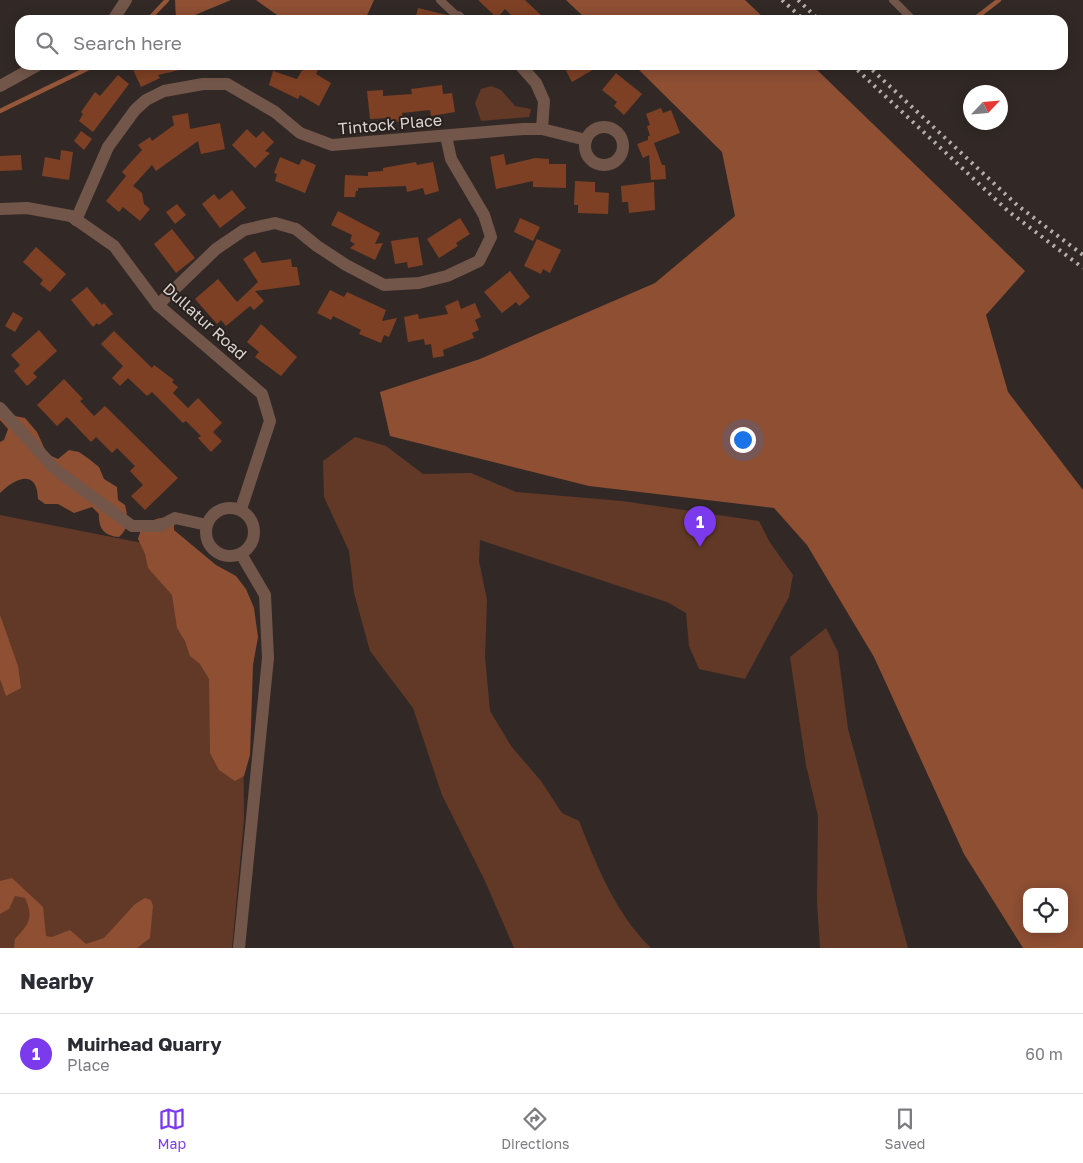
<!DOCTYPE html>
<style>
body{margin:0;font-family:"Golos Text",sans-serif;background:#f7f7f7;color:#2b2b33}
.controls{position:absolute;right:15px;bottom:15px;display:grid;overflow:hidden;border-radius:10px;box-shadow:0 2px 12px #0003}
.controls button{width:45px;height:45px;display:grid;place-items:center;padding:0;border:0;border-bottom:1px solid #e1e1e2;background:#fff;color:#2b2b33;font:25px sans-serif}
.compass{position:absolute;left:963px;top:85px;width:45px;height:45px;border-radius:50%;background:#fff;box-shadow:0 2px 12px #0003;rotate:64deg}
.you{position:absolute;left:742px;top:439px;width:18px;height:18px;margin:-12px;border:4px solid #fff;border-radius:50%;background:#1a73e8;box-shadow:0 0 0 8px #1a73e833}
.badge{display:grid;place-items:center;width:32px;height:32px;border-radius:50%;background:#7c3aed;color:#fff;font-size:16px;font-weight:700}
.pin{position:absolute;translate:-50% -41px;filter:drop-shadow(0 1px 2px #0008)}
.pin::after{content:'';position:absolute;top:26px;width:18px;height:15px;background:inherit;clip-path:polygon(0 0,100% 0,50% 100%)}
.list{margin:0;padding:0;list-style:none}
h2{display:flex;justify-content:space-between;align-items:center;height:65px;margin:0;padding:0 20px;font-size:21px}
h2 small{font-size:16px;font-weight:400;color:#7c7c81}
.list li{display:grid;grid-template-columns:32px 1fr auto;gap:15px;align-items:center;box-sizing:border-box;height:80px;padding:0 20px;border-top:1px solid #e1e1e2}
.list b{display:block;font-size:19px;white-space:nowrap}
.list p{margin:0;font-size:16px;white-space:nowrap;color:#7c7c81}
.list em{font-size:16px;font-style:normal;color:#7c7c81}
.icon{flex:none;width:28px;height:28px;fill:none;stroke:currentColor;stroke-width:2;stroke-linecap:round;stroke-linejoin:round}
.map{position:relative;flex:none;width:1083px;height:948px;overflow:hidden}
.search{position:absolute;background:#fff;box-shadow:0 2px 12px #0003;left:15px;right:15px;top:15px;height:55px;display:flex;align-items:center;gap:12px;box-sizing:border-box;padding:0 18px;border-radius:15px;color:#7c7c81;font-size:19px}
.sheet{height:145px;background:#fff}
nav{display:flex;justify-content:space-around;align-items:center;box-sizing:border-box;height:70px;border-top:1px solid #e1e1e2;background:#fff;font-size:14px;color:#7c7c81}
nav a{display:grid;justify-items:center;gap:2px}
nav .on{color:#7c3aed}
.map>svg:first-child{display:block}
.green{fill:#623927}
.forest{fill:#8e4f33;fill-rule:evenodd}
.lines{fill:none;stroke-linecap:round;stroke-linejoin:round}
.stream{stroke:#96563a;stroke-width:4.5}
.building{fill:#7d4024}
.lane{stroke:#72564a;stroke-width:8}
.street{stroke:#72564a;stroke-width:12}
.rail{stroke:#b5aeab;stroke-width:4;stroke-dasharray:2.5 5;stroke-linecap:butt}
.labels{text-anchor:middle;stroke-width:4;stroke-linejoin:round;paint-order:stroke}
.street-label{font-size:16px;fill:#dad4d1;stroke:#28201c}
</style>
<div class="map">
<svg width="1083" height="948" viewBox="0 0 1083 948">
<rect width="100%" height="100%" fill="#322926"/>
<!-- green -->
<g class="green">
<path d="M491 86 501 90 515 106 531 109 529 117 481 121 475 103 481 89Z"/>
<path d="M355 437 386 446 423 474 471 473 516 492 622 501 759 521 769 541 793 575 789 597 745 679 699 669 689 646 686 613 667 602 480 540 479 561 487 600 485 657 490 711 511 746 541 781 562 813 579 821C597 866 615 913 651 948H514L485 881 442 795 413 708 370 651 354 593 349 551 324 497 323 461Z"/>
<path d="M0 515 183 551 242 614 244 819 232 948H0Z"/>
<path d="M826 628 838 652 848 729 908 948H820L817 902 818 816 806 765 790 657Z"/>
</g>
<!-- forest -->
<g class="forest">
<path d="M175 0H231L183 20H176Z"/>
<path d="M256 0H374L365 20H284Z"/>
<path d="M566 0H745L766 20H587Z"/>
<path d="M634 65H812L1025 271 986 315 1008 392 1083 490V948H1023L964 854 874 657 807 545 774 508 589 486 390 436 380 392 480 359 655 283 735 216 722 152ZM1027 892H1064V929H1027Z"/>
<path d="M0 413 25 418 37 432 47 454 58 459 69 450 79 452 89 459 99 467 104 479 117 487 118 500 125 505C128 517 129 529 119 537 105 536 98 529 99 514L92 507 74 513 58 504H45L38 499C37 468 15 478 0 493V442L4 440 8 429 0 420Z"/>
<path d="M170 517 174 523V530L216 565 236 576 246 589 254 608 258 637 253 665 250 755 244 776 235 781 219 770 210 753 209 679 200 664 190 656 185 641 177 628 172 595 148 568 145 554 138 539C142 523 153 518 170 517Z"/>
<path d="M0 615 18 666 21 688 6 696 0 679Z"/>
<path d="M12 878 43 907 46 936 52 937 70 930 86 944 104 938 135 904 145 898 151 900 153 906 150 938 137 948H14L15 939C29 924 34 918 25 898L15 896 9 909 0 914V881Z"/>
</g>
<g class="lines">
<!-- stream -->
<g class="stream">
<path d="M148 20 167 0"/>
<path d="M973 20 999 0"/>
<path d="M0 111 95 65"/>
</g>
</g>
<!-- building -->
<g class="building">
<path d="M478 0H525L546 20H516L505 9 497 18Z"/>
<path d="M418 8 447 15 449 20H415Z"/>
<path d="M131 65H184V69L158 75 160 78 141 87Z"/>
<path d="M305 65H320L316 74 331 83 319 106 300 95 298 99 269 85 273 71 297 79Z"/>
<path d="M563 65H601L572 82Z"/>
<path d="M616 73 642 94 624 115 614 106 617 102 602 90Z"/>
<path d="M118 75 129 84 93 132 79 121 83 114 81 112 95 92 100 96Z"/>
<path d="M442 85 443 94 452 93 455 112 431 116 430 110 402 113 403 121 388 123V118L370 119 367 91 383 90V96L412 94 411 89Z"/>
<path d="M661 108 663 113 671 110 680 133 654 143 662 165H665L666 179 651 180 649 155 643 158 637 144 648 140V136H650L647 126 650 125 646 114Z"/>
<path d="M188 113 190 129 220 123 225 149 201 154 198 141 156 171 152 165 133 186 142 193 144 204 150 209 140 221 123 207 119 212 106 201 126 176 122 172 142 150 138 145 150 137 152 141 174 125 172 116Z"/>
<path d="M247 129 256 138 263 131 274 142 265 151 270 153 255 168 232 145Z"/>
<path d="M81 131 92 139 84 150 74 141Z"/>
<path d="M61 150 73 152 69 180 42 176 45 157 60 160Z"/>
<path d="M504 154 506 165 535 158 549 159V164H566V188L533 187V181L496 189 490 157Z"/>
<path d="M21 155 22 170 0 171V156Z"/>
<path d="M280 157 299 165 302 159 316 165 305 193 275 181 277 174 274 173Z"/>
<path d="M416 162 417 165 433 162 439 191 425 195 423 188 407 192 406 186 358 188V191H356L355 197H344L345 175 368 176V172L383 171V168Z"/>
<path d="M575 181 595 182V192L609 193 608 214 578 213V205H574Z"/>
<path d="M654 182 655 210 629 213 628 202H622L621 186Z"/>
<path d="M232 190 246 208 220 228 202 204 214 194 219 200Z"/>
<path d="M177 204 186 215 175 224 166 212Z"/>
<path d="M338 211 380 233 375 244 383 243 375 260 350 248 355 244 350 241 352 235 331 225Z"/>
<path d="M460 218 470 234 456 243 458 246 439 258 427 239Z"/>
<path d="M520 218 540 227 533 241 514 232Z"/>
<path d="M172 229 195 258 176 273 154 244Z"/>
<path d="M418 237 423 265 408 268 407 262 395 264 391 241Z"/>
<path d="M537 239 561 250 550 273 543 269 541 274 524 266Z"/>
<path d="M36 247 66 274 50 292 40 284 43 280 23 262Z"/>
<path d="M255 251 262 263 291 259 292 267H297L300 285 255 291 264 301 254 310 250 306 226 326 221 320 217 324 195 299 218 279 237 302 258 282 243 259Z"/>
<path d="M510 271 530 297 519 306 516 302 502 313 484 292Z"/>
<path d="M87 287 102 305 104 303 113 314 99 325 97 323 93 327 71 300Z"/>
<path d="M330 290 344 297 347 292 386 310 382 321 397 318 389 337 384 335 381 343 359 334 361 330 333 316 331 320 317 313Z"/>
<path d="M458 300 461 309 475 303 481 317 475 320 479 330 472 333 474 338 443 350 444 356 433 358 431 344 425 345 424 339 408 342 404 317 418 314 419 319 448 314 445 306Z"/>
<path d="M13 312 23 318 15 332 5 326Z"/>
<path d="M261 324 297 357 281 376 255 357 259 352 247 342Z"/>
<path d="M39 330 57 351 33 373 37 377 27 386 14 371 20 365 11 355Z"/>
<path d="M114 331 152 368 154 365 174 380 172 382 178 387 173 393 188 408 198 398 222 423 213 432 222 441 211 452 198 438 201 436 186 421 183 423 152 392 147 396 128 378 120 386 112 378 123 366 101 344Z"/>
<path d="M64 379 83 399 80 401 94 416 105 406 178 478 145 510 131 496 143 485 130 471 135 466 117 448 112 453 96 437 91 442 67 417 57 426 37 405Z"/>
</g>
<g class="lines">
<!-- lane -->
<g class="lane">
<path d="M440 0 458 17"/>
<path d="M893 0 913 20"/>
</g>
<!-- street -->
<g class="street">
<path d="M458 17 461 20"/>
<path d="M113 20 126 0"/>
<path d="M520 65 536 83 544 101 542 129"/>
<path d="M0 86 38 65"/>
<circle cx="604" cy="146" r="19"/>
<path d="M0 209 27 208 71 216 114 246 158 305 262 394 270 421 241 509"/>
<path d="M76 220 108 147 135 110 146 100 164 91 203 84H227L275 112 300 133 332 145 523 129H542L586 140"/>
<path d="M158 305 216 249 244 230 275 223 296 229 317 246 346 265 384 285 419 283 447 276 479 261 491 237 484 215 451 159 446 136"/>
<path d="M0 408 55 469 132 526H160L175 518 207 525"/>
<circle cx="230" cy="532" r="24"/>
<path d="M239 948 268 658 265 595 241 554"/>
</g>
<!-- rail -->
<g class="rail">
<path d="M782 0 804 20"/>
<path d="M798 0 819 20"/>
<path d="M852 65 1008 211 1083 268"/>
<path d="M867 65 1017 205 1083 255"/>
</g>
</g>
<g class="labels">
<!-- street labels -->
<g class="street-label">
<text transform="translate(390 124) rotate(-5)" y="6">Tintock Place</text>
<text transform="translate(205 321) rotate(42)" y="6">Dullatur Road</text>
</g>
</g>
</svg>
<div class="controls">
<button><svg class="icon" aria-label="locate" viewBox="0 0 24 24"><circle cx="12" cy="12" r="6"/><path d="M12 2v4M12 18v4M2 12h4M18 12h4"/></svg></button>
</div>
<svg class="compass" viewBox="-18 -18 36 36"><path d="M0-13l5 13h-10z" fill="#e53935"/><path d="M0 13l5-13h-10z" fill="#7c7c81"/></svg>
<div class="you"></div>
<div class="pin badge" style="left:700px;top:547px">1</div>
<div class="search"><svg class="icon" aria-label="search" viewBox="0 0 24 24"><circle cx="10" cy="10" r="6"/><path d="M15 15l6 6"/></svg>Search here</div>
</div>
<section class="sheet">
<h2>Nearby<small></small></h2>
<ul class="list">
<li><span class="badge">1</span><div><b>Muirhead Quarry</b><p>Place</p></div><em>60 m</em></li>
</ul>
</section>
<nav>
<a class="on"><svg class="icon" aria-label="map" viewBox="0 0 24 24"><path d="M3 6l6-2 6 2 6-2v14l-6 2-6-2-6 2zM9 4v14M15 6v14"/></svg>Map</a>
<a><svg class="icon" aria-label="directions" viewBox="0 0 24 24"><path d="M12 3l9 9-9 9-9-9zM9 14v-3h6M13 9l2 2-2 2"/></svg>Directions</a>
<a><svg class="icon" aria-label="saved" viewBox="0 0 24 24"><path d="M7 4h10v16l-5-4-5 4z"/></svg>Saved</a>
</nav>
